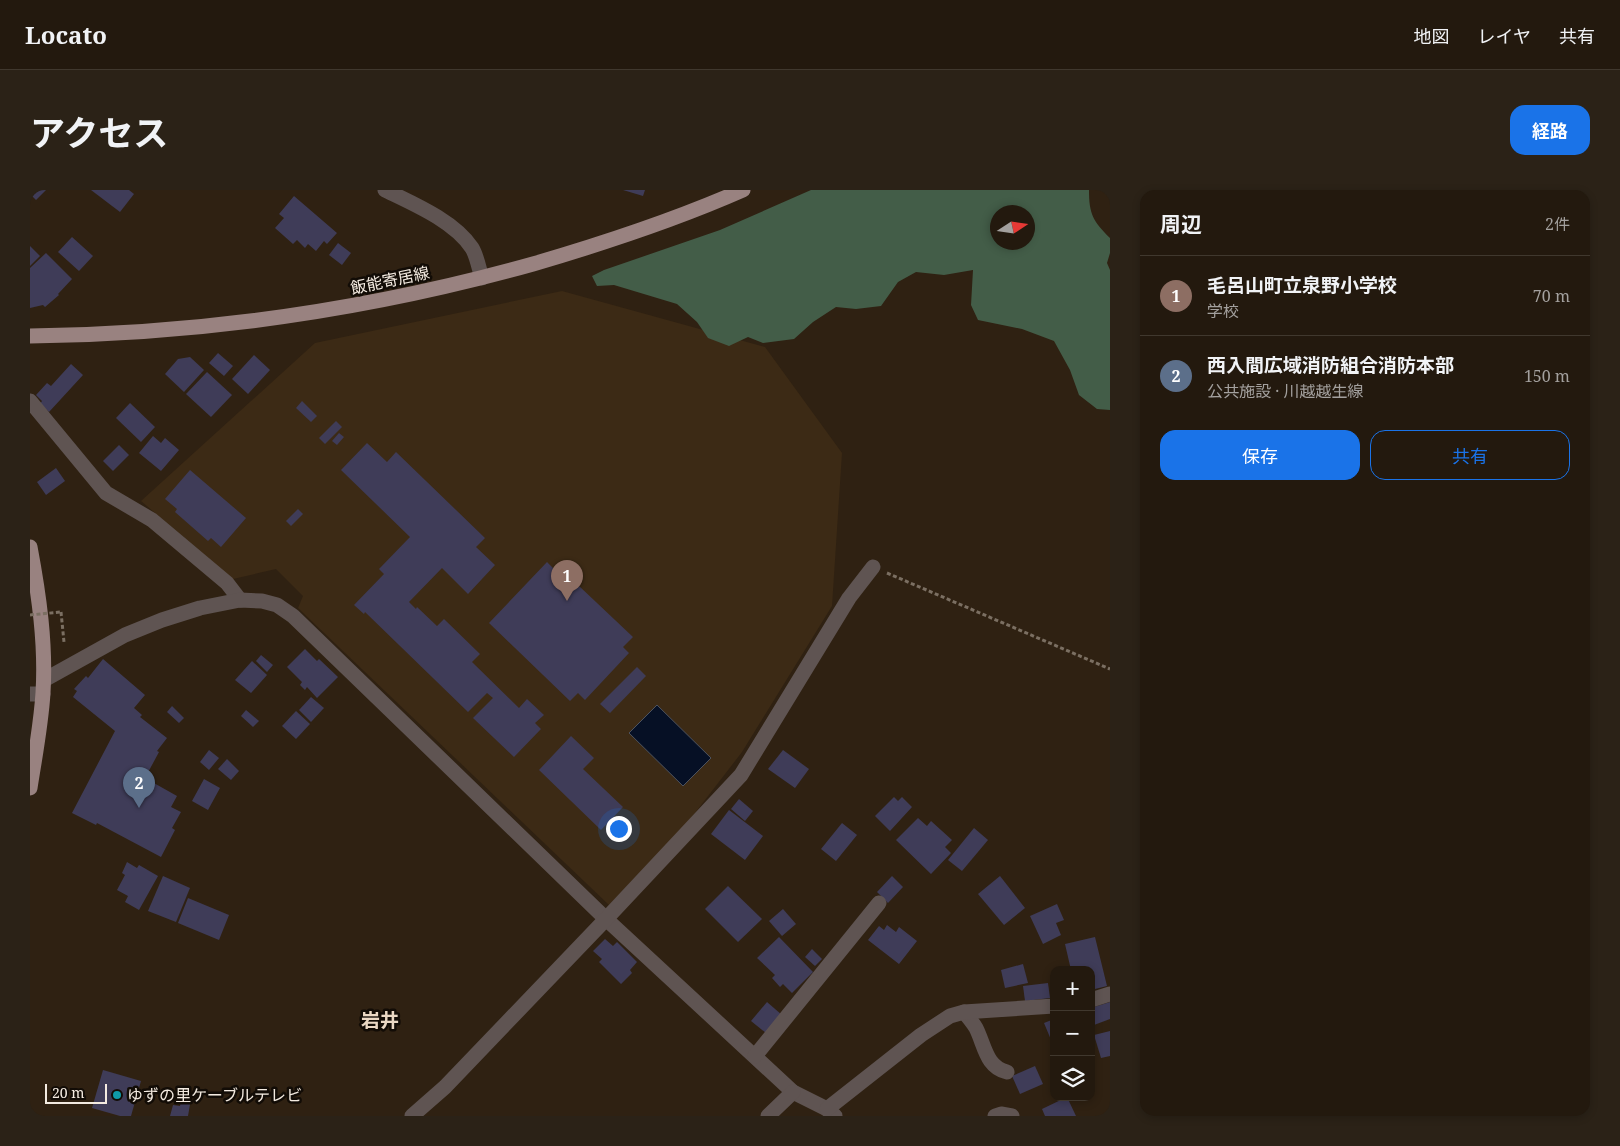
<!DOCTYPE html>
<html lang="ja">
<meta charset="utf-8">
<style>
body{margin:0;font-family:"Noto Serif","Noto Sans JP",serif;background:#2b2217;color:#f1f3f6}
.controls{position:absolute;right:15px;bottom:15px;display:grid;overflow:hidden;border-radius:10px;box-shadow:0 2px 8px #0003}
.controls button{width:45px;height:45px;display:grid;place-items:center;padding:0;border:0;border-bottom:1px solid #40382e;background:#23190e;color:#f1f3f6;font:25px sans-serif}
.compass{position:absolute;left:960px;top:15px;width:45px;height:45px;border-radius:50%;background:#23190e;box-shadow:0 2px 8px #0003;rotate:78deg}
.scale{position:absolute;left:15px;bottom:12px;width:62px;box-sizing:border-box;padding-left:5px;border:2px solid #f4ebe1;border-top:0;font-size:14px;line-height:18px;white-space:nowrap;color:#f4ebe1;-webkit-text-stroke:4px #120c06;paint-order:stroke}
.you{position:absolute;left:588px;top:638px;width:18px;height:18px;margin:-12px;border:4px solid #fff;border-radius:50%;background:#1a73e8;box-shadow:0 0 0 8px #1a73e833}
.badge{display:grid;place-items:center;width:32px;height:32px;border-radius:50%;background:#1a73e8;color:#fff;font-size:16px;font-weight:700}
.pin{position:absolute;translate:-50% -41px;filter:drop-shadow(0 1px 2px #0008)}
.pin::after{content:'';position:absolute;top:26px;width:18px;height:15px;background:inherit;clip-path:polygon(0 0,100% 0,50% 100%)}
.list{margin:0;padding:0;list-style:none}
h2{display:flex;justify-content:space-between;align-items:center;height:65px;margin:0;padding:0 20px;font-size:21px}
h2 small{font-size:16px;font-weight:400;color:#a3a09e}
.list li{display:grid;grid-template-columns:32px 1fr auto;gap:15px;align-items:center;box-sizing:border-box;height:80px;padding:0 20px;border-top:1px solid #40382e}
.list b{display:block;font-size:19px;white-space:nowrap}
.list p{margin:0;font-size:16px;white-space:nowrap;color:#a3a09e}
.list em{font-size:16px;font-style:normal;color:#a3a09e}
.actions{display:flex;gap:10px;padding:15px 20px}
.actions a{flex:1;padding:11px 0;border:1px solid #1a73e8;border-radius:15px;text-align:center;font-size:18px;color:#1a73e8}
.actions .main{background:#1a73e8;color:#fff}
.icon{flex:none;width:28px;height:28px;fill:none;stroke:currentColor;stroke-width:2;stroke-linecap:round;stroke-linejoin:round}
.map{position:relative;flex:none;width:1080px;height:926px;overflow:hidden;border-radius:15px}
header{display:flex;align-items:center;gap:30px;box-sizing:border-box;height:70px;padding:0 25px;background:#23190e;border-bottom:1px solid #40382e}
header strong{font-size:24px}
nav{display:flex;gap:28px;margin-inline-start:auto;font-size:18px}
.intro{display:flex;align-items:center;justify-content:space-between;box-sizing:border-box;height:120px;padding:0 30px}
h1{margin:0;font-size:35px}
.button{padding:12px 22px;border-radius:15px;background:#1a73e8;color:#fff;font-size:18px;font-weight:700}
main{display:flex;gap:30px;padding:0 30px}
aside{flex:1;background:#23190e;border-radius:15px;box-shadow:0 2px 8px #0003}
.map>svg:first-child{display:block}
.built{fill:#3c2a15}
.forest{fill:#435d48;fill-rule:evenodd}
.water{fill:#061025;stroke:#4d525d}
.building{fill:#3f3c58}
.lines{fill:none;stroke-linecap:round;stroke-linejoin:round}
.path{stroke:#7b6f62;stroke-width:3;stroke-dasharray:4 2.5;stroke-linecap:butt}
.minor{stroke:#5f5452;stroke-width:15}
.major{stroke:#998280;stroke-width:15}
.path-bridge{stroke:#7b6f62;stroke-width:3;stroke-dasharray:4 2.5;stroke-linecap:butt}
.culture-dot{fill:#0f9aa8;stroke:#120c06;stroke-width:2}
.labels{text-anchor:middle;stroke-width:5;stroke-linejoin:round;paint-order:stroke}
.street-label{font-size:16px;fill:#f4ebe1;stroke:#120c06}
.poi-label{font-size:16px;fill:#f4ebe1;stroke:#120c06;text-anchor:start}
.quarter-label{font-size:19px;font-weight:bold;fill:#ead8c4;stroke:#120c06}
</style>
<header>
<strong>Locato</strong>
<nav><a>地図</a><a>レイヤ</a><a>共有</a></nav>
</header>
<div class="intro"><h1>アクセス</h1><a class="button">経路</a></div>
<main>
<div class="map">
<svg width="1080" height="926" viewBox="0 0 1080 926">
<rect width="100%" height="100%" fill="#2f2112"/>
<!-- built -->
<path class="built" d="M532 101 735 157 812 263 802 416 712 562 658 632 579 715 268 418 273 406 246 379 203 389 111 311 285 153Z"/>
<!-- forest -->
<path class="forest" d="M781 0H1059C1059 24 1063 31 1080 48V63L1077 73 1080 80V220L1067 219 1049 205 1040 180 1024 151 992 139 948 130 941 115 943 80 914 85 886 82 868 92 851 116 826 119 806 117 783 132 764 149 733 153 718 147 699 156 678 148 667 132 647 114 584 95 567 96 562 86 574 80 690 40ZM968 22H998V52H968Z"/>
<!-- water -->
<path class="water" d="M627 515 681 568 653 596 599 543Z"/>
<!-- building -->
<g class="building">
<path d="M0 0H16L6 10 2 6 0 8Z"/>
<path d="M61 0H99L104 4 90 22Z"/>
<path d="M593 0H615L613 6Z"/>
<path d="M264 6 307 43 297 54 294 51 286 61 278 54 275 58 267 50 263 54 245 38 254 28 249 24Z"/>
<path d="M42 47 63 66 49 81 28 62Z"/>
<path d="M308 53 321 63 312 75 299 65Z"/>
<path d="M0 56 10 66 0 76Z"/>
<path d="M16 63 42 89 28 104 29 105 15 117 13 115 0 118V78Z"/>
<path d="M188 163 203 176 194 186 179 173Z"/>
<path d="M224 165 240 180 218 204 202 189Z"/>
<path d="M160 167 174 180 154 202 135 184 148 169Z"/>
<path d="M41 174 53 185 19 222 10 214 12 211 6 205 17 193 21 196Z"/>
<path d="M177 182 202 205 181 227 156 204Z"/>
<path d="M272 211 287 226 281 232 266 218Z"/>
<path d="M100 213 125 237 111 252 86 228Z"/>
<path d="M306 231 312 237 295 254 289 248Z"/>
<path d="M309 243 314 247 307 255 302 251Z"/>
<path d="M123 246 131 253 135 248 149 260 131 281 109 263Z"/>
<path d="M337 253 357 272 366 262 455 348 446 357 465 375 438 404 412 378 379 412 386 419 387 417 407 436 414 429 450 464 442 472 489 518 497 509 514 525 505 533 511 539 484 567 443 528 463 508 457 503 438 522 335 422 334 424 324 415 354 384 349 379 380 347 311 280Z"/>
<path d="M89 255 99 265 83 281 73 271Z"/>
<path d="M26 278 35 291 16 305 7 292Z"/>
<path d="M160 280 216 328 191 357 181 348 178 351 145 322 147 319 135 309Z"/>
<path d="M268 319 273 324 261 336 256 331Z"/>
<path d="M517 372 526 381 530 378 603 447 593 457 599 463 555 510 548 503 540 511 459 433Z"/>
<path d="M275 459 287 471 289 469 308 487 287 508 277 497 275 500 270 495 272 492 257 477Z"/>
<path d="M231 465 243 475 237 482 226 471Z"/>
<path d="M73 469 115 505 104 518 112 525 110 527 137 548 127 561 129 562 115 588 147 606 141 617 151 622 142 638 145 640 131 667 67 633 66 635 42 623 85 541 43 507 47 501 44 499 56 486 58 488Z"/>
<path d="M222 471 237 485 221 503 205 490Z"/>
<path d="M607 477 616 486 580 523 570 514Z"/>
<path d="M281 507 294 518 281 532 269 520Z"/>
<path d="M142 516 154 528 149 533 137 522Z"/>
<path d="M216 520 229 531 223 537 211 526Z"/>
<path d="M266 521 280 534 266 549 252 536Z"/>
<path d="M541 546 564 568 553 579 593 617 571 640 509 580Z"/>
<path d="M179 560 189 568 179 580 170 572Z"/>
<path d="M753 560 779 579 765 598 738 579Z"/>
<path d="M197 569 209 581 201 590 188 579Z"/>
<path d="M174 589 190 598 178 620 162 611Z"/>
<path d="M864 607 868 611 872 607 882 617 860 641 845 626Z"/>
<path d="M709 609 723 621 715 631 701 619Z"/>
<path d="M699 620 733 646 715 670 681 644Z"/>
<path d="M888 628 897 636 901 631 922 650 915 657 921 663 901 684 866 650Z"/>
<path d="M812 633 827 645 806 671 791 659Z"/>
<path d="M944 638 958 650 932 681 918 670Z"/>
<path d="M97 672 107 678 109 675 128 686 109 720 95 712 98 706 87 700 95 685 92 683Z"/>
<path d="M133 686 160 698 146 732 118 721Z"/>
<path d="M862 686 873 697 858 713 847 702Z"/>
<path d="M970 686 995 718 974 735 948 704Z"/>
<path d="M698 696 732 729 708 752 675 719Z"/>
<path d="M158 708 199 725 189 750 148 733Z"/>
<path d="M1027 714 1034 730 1026 733 1031 745 1013 754 1000 726Z"/>
<path d="M753 719 766 734 752 746 739 731Z"/>
<path d="M857 735 866 742 869 737 887 751 869 774 838 750 849 736 854 740Z"/>
<path d="M749 747 783 782 762 803 753 794 750 797 742 788 745 785 727 768Z"/>
<path d="M1065 747 1077 796 1061 800V780H1041L1035 754Z"/>
<path d="M575 749 583 756 587 752 607 772 600 780 602 783 591 794 569 772 572 769 563 761Z"/>
<path d="M782 759 792 769 785 776 775 767Z"/>
<path d="M993 774 998 793 975 798 971 780Z"/>
<path d="M1018 793 1020 808 995 811 993 796Z"/>
<path d="M737 812 752 825 736 843 721 831Z"/>
<path d="M1080 812V829L1064 835 1061 828V818Z"/>
<path d="M1024 829V857L1014 833Z"/>
<path d="M1080 841V866L1071 868 1064 845Z"/>
<path d="M1005 876 1013 894 990 904 982 886Z"/>
<path d="M73 880 111 891 101 926H90L62 918Z"/>
<path d="M153 901 162 903 158 926H140L143 915 150 916Z"/>
<path d="M1037 907 1046 926H1015L1012 919Z"/>
</g>
<g class="lines">
<!-- path -->
<g class="path">
<path d="M857 383 1080 479"/>
<path d="M31 422 34 452"/>
</g>
<!-- minor -->
<g class="minor">
<path d="M355 0C384 14 424 31 442 58 447 66 449 79 452 88"/>
<path d="M0 211 76 303 122 330 197 393 210 410"/>
<path d="M14 490 95 445 132 430 170 418 210 410 232 411 247 415 263 426 576 729 763 902 797 919 805 926"/>
<path d="M0 504H13"/>
<path d="M1061 810 1080 804"/>
<path d="M934 822C938 827 943 833 946 838 955 856 956 877 977 882"/>
<path d="M725 866 849 713"/>
<path d="M797 919 891 845 920 826 934 822 1024 816"/>
<path d="M382 926 415 897 576 729 711 585 819 408 843 377"/>
<path d="M738 926 763 902"/>
<path d="M965 926 971 924 982 926"/>
</g>
<!-- major -->
<g class="major">
<path d="M0 146C170 144 339 120 503 74 575 53 645 30 713 0"/>
<path d="M0 357C9 405 16 454 13 503 11 535 5 566 0 598"/>
</g>
<!-- path-bridge -->
<path class="path-bridge" d="M0 425 31 422"/>
</g>
<!-- markers -->
<circle class="culture-dot" cx="87" cy="905" r="5"/>
<g class="labels">
<!-- street labels -->
<g class="street-label">
<text transform="translate(360 90) rotate(-12)" y="6">飯能寄居線</text>
</g>
<!-- poi labels -->
<g class="poi-label">
<text x="97" y="911">ゆずの里ケーブルテレビ</text>
</g>
<!-- quarter labels -->
<g class="quarter-label">
<text x="350" y="837">岩井</text>
</g>
</g>
</svg>
<div class="controls">
<button>+</button>
<button>−</button>
<button><svg class="icon" aria-label="layers" viewBox="0 0 24 24"><path d="M12 4l9 5-9 5-9-5zM3 14l9 5 9-5"/></svg></button>
</div>
<svg class="compass" viewBox="-18 -18 36 36"><path d="M0-13l5 13h-10z" fill="#e53935"/><path d="M0 13l5-13h-10z" fill="#a3a09e"/></svg>
<div class="scale">20 m</div>
<div class="you"></div>
<div class="pin badge" style="left:537px;top:411px;background:#8d6e63">1</div>
<div class="pin badge" style="left:109px;top:618px;background:#5c6f8a">2</div>
</div>
<aside>
<h2>周辺<small>2件</small></h2>
<ul class="list">
<li><span class="badge" style="background:#8d6e63">1</span><div><b>毛呂山町立泉野小学校</b><p>学校</p></div><em>70 m</em></li>
<li><span class="badge" style="background:#5c6f8a">2</span><div><b>西入間広域消防組合消防本部</b><p>公共施設 · 川越越生線</p></div><em>150 m</em></li>
</ul>
<div class="actions"><a class="main">保存</a><a>共有</a></div>
</aside>
</main>
